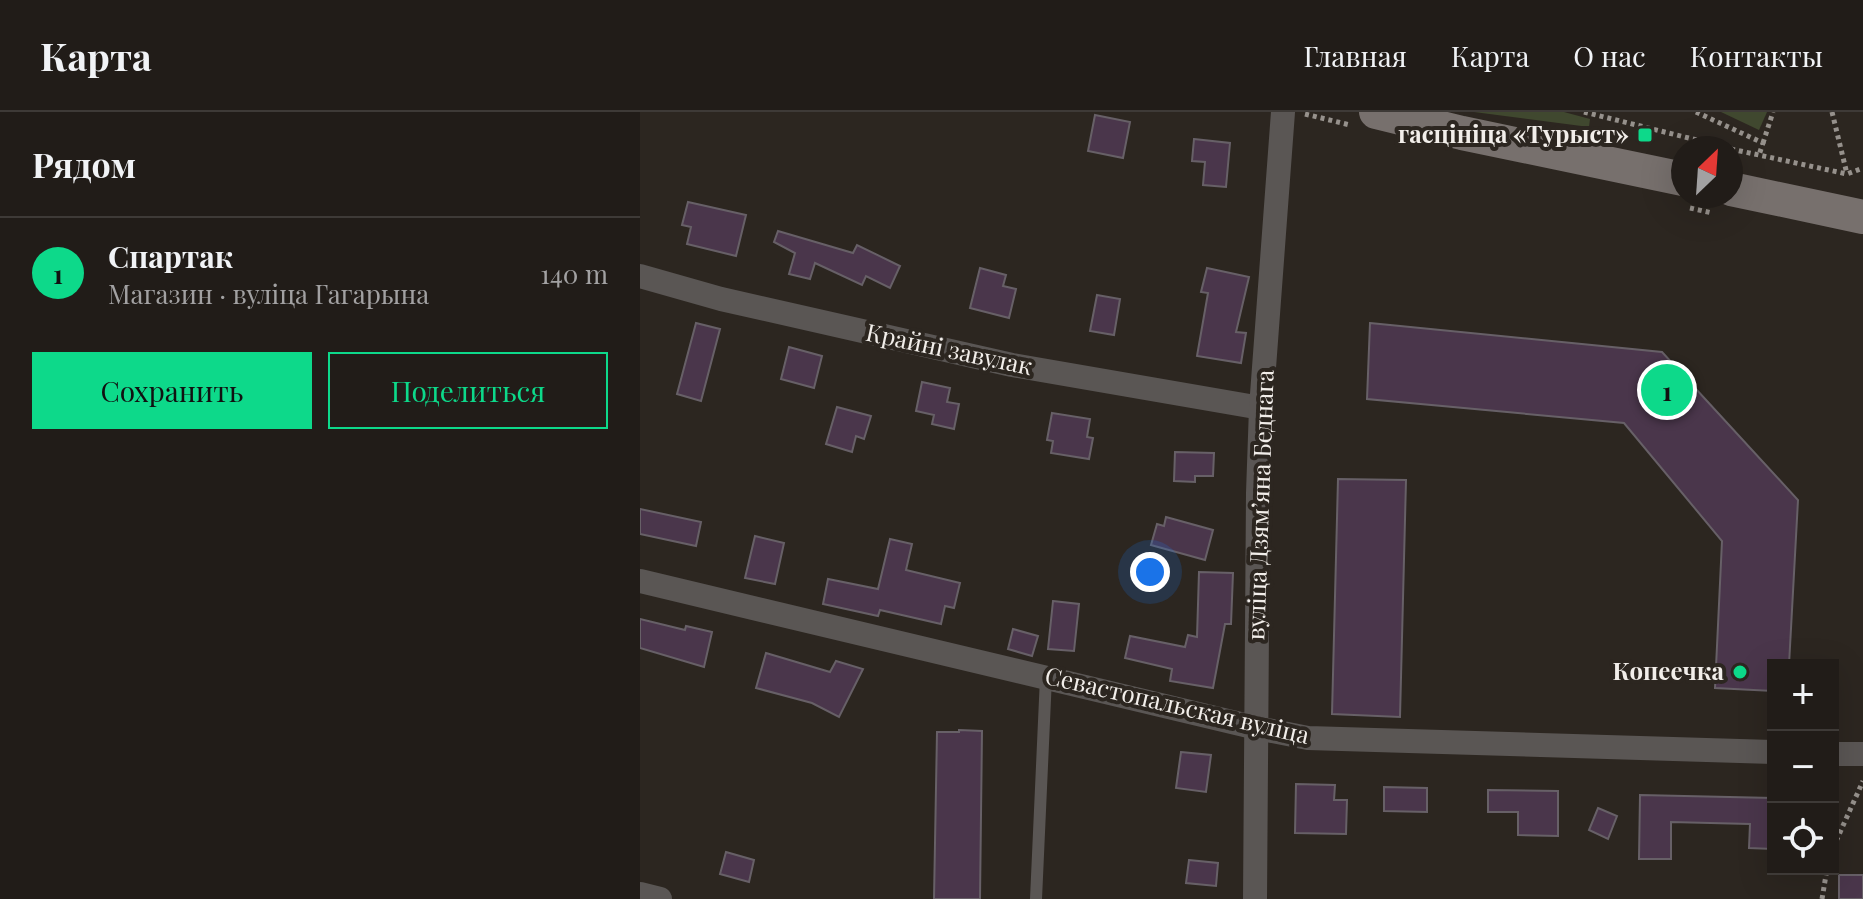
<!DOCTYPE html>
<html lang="ru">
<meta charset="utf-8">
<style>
body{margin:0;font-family:"Playfair Display",serif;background:#292521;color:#f1f3f6}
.controls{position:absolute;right:24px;bottom:24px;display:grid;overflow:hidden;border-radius:0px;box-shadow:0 8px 32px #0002}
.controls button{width:72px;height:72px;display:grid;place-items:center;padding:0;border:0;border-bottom:2px solid #3e3a37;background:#211c18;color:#f1f3f6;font:40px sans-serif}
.compass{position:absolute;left:1031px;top:24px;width:72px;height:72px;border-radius:50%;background:#211c18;box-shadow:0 8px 32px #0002;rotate:25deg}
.you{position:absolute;left:510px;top:460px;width:28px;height:28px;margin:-20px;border:6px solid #fff;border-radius:50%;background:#1a73e8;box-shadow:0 0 0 12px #1a73e833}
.badge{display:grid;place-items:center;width:52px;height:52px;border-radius:50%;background:#0dd98a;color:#111;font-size:26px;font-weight:700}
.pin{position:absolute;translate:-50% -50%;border:4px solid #fff;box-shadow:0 2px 8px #0006}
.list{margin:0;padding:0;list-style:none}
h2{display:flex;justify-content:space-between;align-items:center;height:104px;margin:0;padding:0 32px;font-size:34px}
h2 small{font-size:26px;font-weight:400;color:#a2a1a2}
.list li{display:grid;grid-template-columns:52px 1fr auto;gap:24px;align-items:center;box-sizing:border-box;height:112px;padding:0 32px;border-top:2px solid #3e3a37}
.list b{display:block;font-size:30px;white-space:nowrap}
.list p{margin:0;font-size:26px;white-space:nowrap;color:#a2a1a2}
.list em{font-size:26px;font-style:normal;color:#a2a1a2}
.actions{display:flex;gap:16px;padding:24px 32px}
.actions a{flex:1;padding:18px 0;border:2px solid #0dd98a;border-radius:0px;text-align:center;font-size:28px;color:#0dd98a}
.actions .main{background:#0dd98a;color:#111}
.icon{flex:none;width:44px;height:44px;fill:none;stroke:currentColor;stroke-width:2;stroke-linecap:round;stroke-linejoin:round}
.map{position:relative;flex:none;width:1223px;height:787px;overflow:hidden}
header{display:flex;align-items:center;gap:48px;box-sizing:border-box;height:112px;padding:0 40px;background:#211c18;border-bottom:2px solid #3e3a37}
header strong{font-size:38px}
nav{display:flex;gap:44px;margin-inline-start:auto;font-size:28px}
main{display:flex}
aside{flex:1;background:#211c18}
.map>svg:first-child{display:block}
.green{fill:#40482f}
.building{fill:#4a364b;stroke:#676067;stroke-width:2}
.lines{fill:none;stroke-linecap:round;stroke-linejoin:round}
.path{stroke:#96918c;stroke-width:5;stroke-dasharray:4 4;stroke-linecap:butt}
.lane{stroke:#5a5654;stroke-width:12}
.street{stroke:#5a5654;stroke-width:24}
.secondary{stroke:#77706d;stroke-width:34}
.poi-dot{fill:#0dd98a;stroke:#2c2620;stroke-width:3}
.labels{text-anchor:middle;stroke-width:8;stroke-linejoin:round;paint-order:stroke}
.poi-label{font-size:24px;font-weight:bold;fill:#f2eeea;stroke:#2c2620;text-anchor:end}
.street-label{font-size:24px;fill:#f2eeea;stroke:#2c2620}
</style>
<header>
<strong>Карта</strong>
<nav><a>Главная</a><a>Карта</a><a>О нас</a><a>Контакты</a></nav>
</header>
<main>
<aside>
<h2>Рядом<small></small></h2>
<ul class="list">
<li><span class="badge">1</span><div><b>Спартак</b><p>Магазин · вуліца Гагарына</p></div><em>140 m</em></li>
</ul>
<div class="actions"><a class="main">Сохранить</a><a>Поделиться</a></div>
</aside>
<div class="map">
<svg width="1223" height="787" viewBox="0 0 1223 787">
<rect width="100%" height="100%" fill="#2c2620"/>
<!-- green -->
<g class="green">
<path d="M834 0H924L950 7 949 15Z"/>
<path d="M1081 0H1127L1119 18Z"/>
</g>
<!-- building -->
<g class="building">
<path d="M455 3 490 10 483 46 448 39Z"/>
<path d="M554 27 590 31 586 75 563 73 565 50 552 49Z"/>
<path d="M48 90 106 103 96 144 47 132 51 115 42 113Z"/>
<path d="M138 119 213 141 217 133 260 154 250 176 226 164 222 173 175 151 170 167 149 162 155 141 134 130Z"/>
<path d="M340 156 366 163 363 174 376 177 369 206 330 196Z"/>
<path d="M567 156 609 165 596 220 606 221 601 251 557 244 568 181 561 180Z"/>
<path d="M457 183 480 187 474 223 450 219Z"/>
<path d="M56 211 80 217 61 289 37 282Z"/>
<path d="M730 211 1022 240 1158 388 1149 553H1133V579L1075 576 1082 429 984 311 727 287Z"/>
<path d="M149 235 182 244 174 276 141 267Z"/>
<path d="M282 270 310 276 307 290 319 292 314 317 292 312 294 303 276 299Z"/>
<path d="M197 295 231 304 224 327 216 324 212 340 186 332Z"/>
<path d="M412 301 450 307 447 325 453 326 449 347 411 341 413 329 407 328Z"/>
<path d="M535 340 574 341 573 364H555V370L534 369Z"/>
<path d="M698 367 766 368 760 605 692 602Z"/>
<path d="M0 397 61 410 56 434 0 422Z"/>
<path d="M526 405 573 418 565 448 511 433 517 412 524 414Z"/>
<path d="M115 424 144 431 135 472 105 466Z"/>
<path d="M250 427 272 432 266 458 320 471 314 496 305 494 301 512 240 498 238 504 183 492 188 467 238 477Z"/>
<path d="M559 460 593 461 591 512H585L573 576 530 569 532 557 485 546 490 524 545 535 548 523 557 525Z"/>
<path d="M413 489 439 492 434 539 408 537Z"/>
<path d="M0 507 45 518 46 514 72 520 64 555 0 536Z"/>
<path d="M373 517 398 524 392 544 368 537Z"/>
<path d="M126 541 190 560 196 549 223 557 199 605 172 591 116 576Z"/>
<path d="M319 618 342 619 340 787H294L297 620H319Z"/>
<path d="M541 640 571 643 566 680 536 676Z"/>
<path d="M656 672 695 673 694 688H707L706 722 655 721Z"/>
<path d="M744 675 787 676V700L744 699Z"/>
<path d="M848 678 918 679V724L878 723V700H848Z"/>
<path d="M1000 683 1133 686V737L1109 736 1110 712 1031 710V747H999Z"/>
<path d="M958 696 977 704 968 727 949 718Z"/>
<path d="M86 740 114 748 109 770 80 762Z"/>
<path d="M549 748 578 751 576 774 546 771Z"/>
<rect x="1199" y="763" width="24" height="24"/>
</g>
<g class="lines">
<!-- path -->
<g class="path">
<path d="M944 0 1089 36"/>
<path d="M1056 0 1123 31 1119 43"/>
<path d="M1192 0 1207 62"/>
<path d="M665 2 710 13"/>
<path d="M1123 31 1133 0"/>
<path d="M1091 37 1207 62 1223 56"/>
<path d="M1050 96 1072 101"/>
<path d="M1193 736 1223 669"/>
<path d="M1182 787 1187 757"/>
</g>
<!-- lane -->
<path class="lane" d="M396 787 406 565"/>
<!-- street -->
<g class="street">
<path d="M0 164 81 187 372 253 621 296"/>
<path d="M0 469 617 616 668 626 1133 640"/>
<path d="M1193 642H1223"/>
<path d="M0 782 20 787"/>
<path d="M615 787 618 381 621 296 643 0"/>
</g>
<!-- secondary -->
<g class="secondary">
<path d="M736 0 822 21 1043 67"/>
<path d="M1091 77 1223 105"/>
</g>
</g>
<!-- markers -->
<g class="poi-dot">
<rect x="997" y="15" width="16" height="16" rx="4"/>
<circle cx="1100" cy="560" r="8"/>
</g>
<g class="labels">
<!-- poi labels -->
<g class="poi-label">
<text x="989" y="31">гасцініца «Турыст»</text>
<text x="1084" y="568">Копеечка</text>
</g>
<!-- street labels -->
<g class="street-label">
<text transform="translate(309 238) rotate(12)" y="8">Крайні завулак</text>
<text transform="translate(621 393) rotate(-88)" y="8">вуліца Дзямʼяна Беднага</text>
<text transform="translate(537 594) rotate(13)" y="8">Севастопальская вуліца</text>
</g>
</g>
</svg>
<div class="controls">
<button>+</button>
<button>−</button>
<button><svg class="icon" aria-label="locate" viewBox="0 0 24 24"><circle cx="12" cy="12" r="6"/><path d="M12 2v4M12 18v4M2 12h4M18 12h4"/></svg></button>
</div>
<svg class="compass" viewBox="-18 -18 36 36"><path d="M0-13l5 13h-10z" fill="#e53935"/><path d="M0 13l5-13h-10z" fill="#a2a1a2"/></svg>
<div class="you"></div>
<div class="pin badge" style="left:1027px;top:278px">1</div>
</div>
</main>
